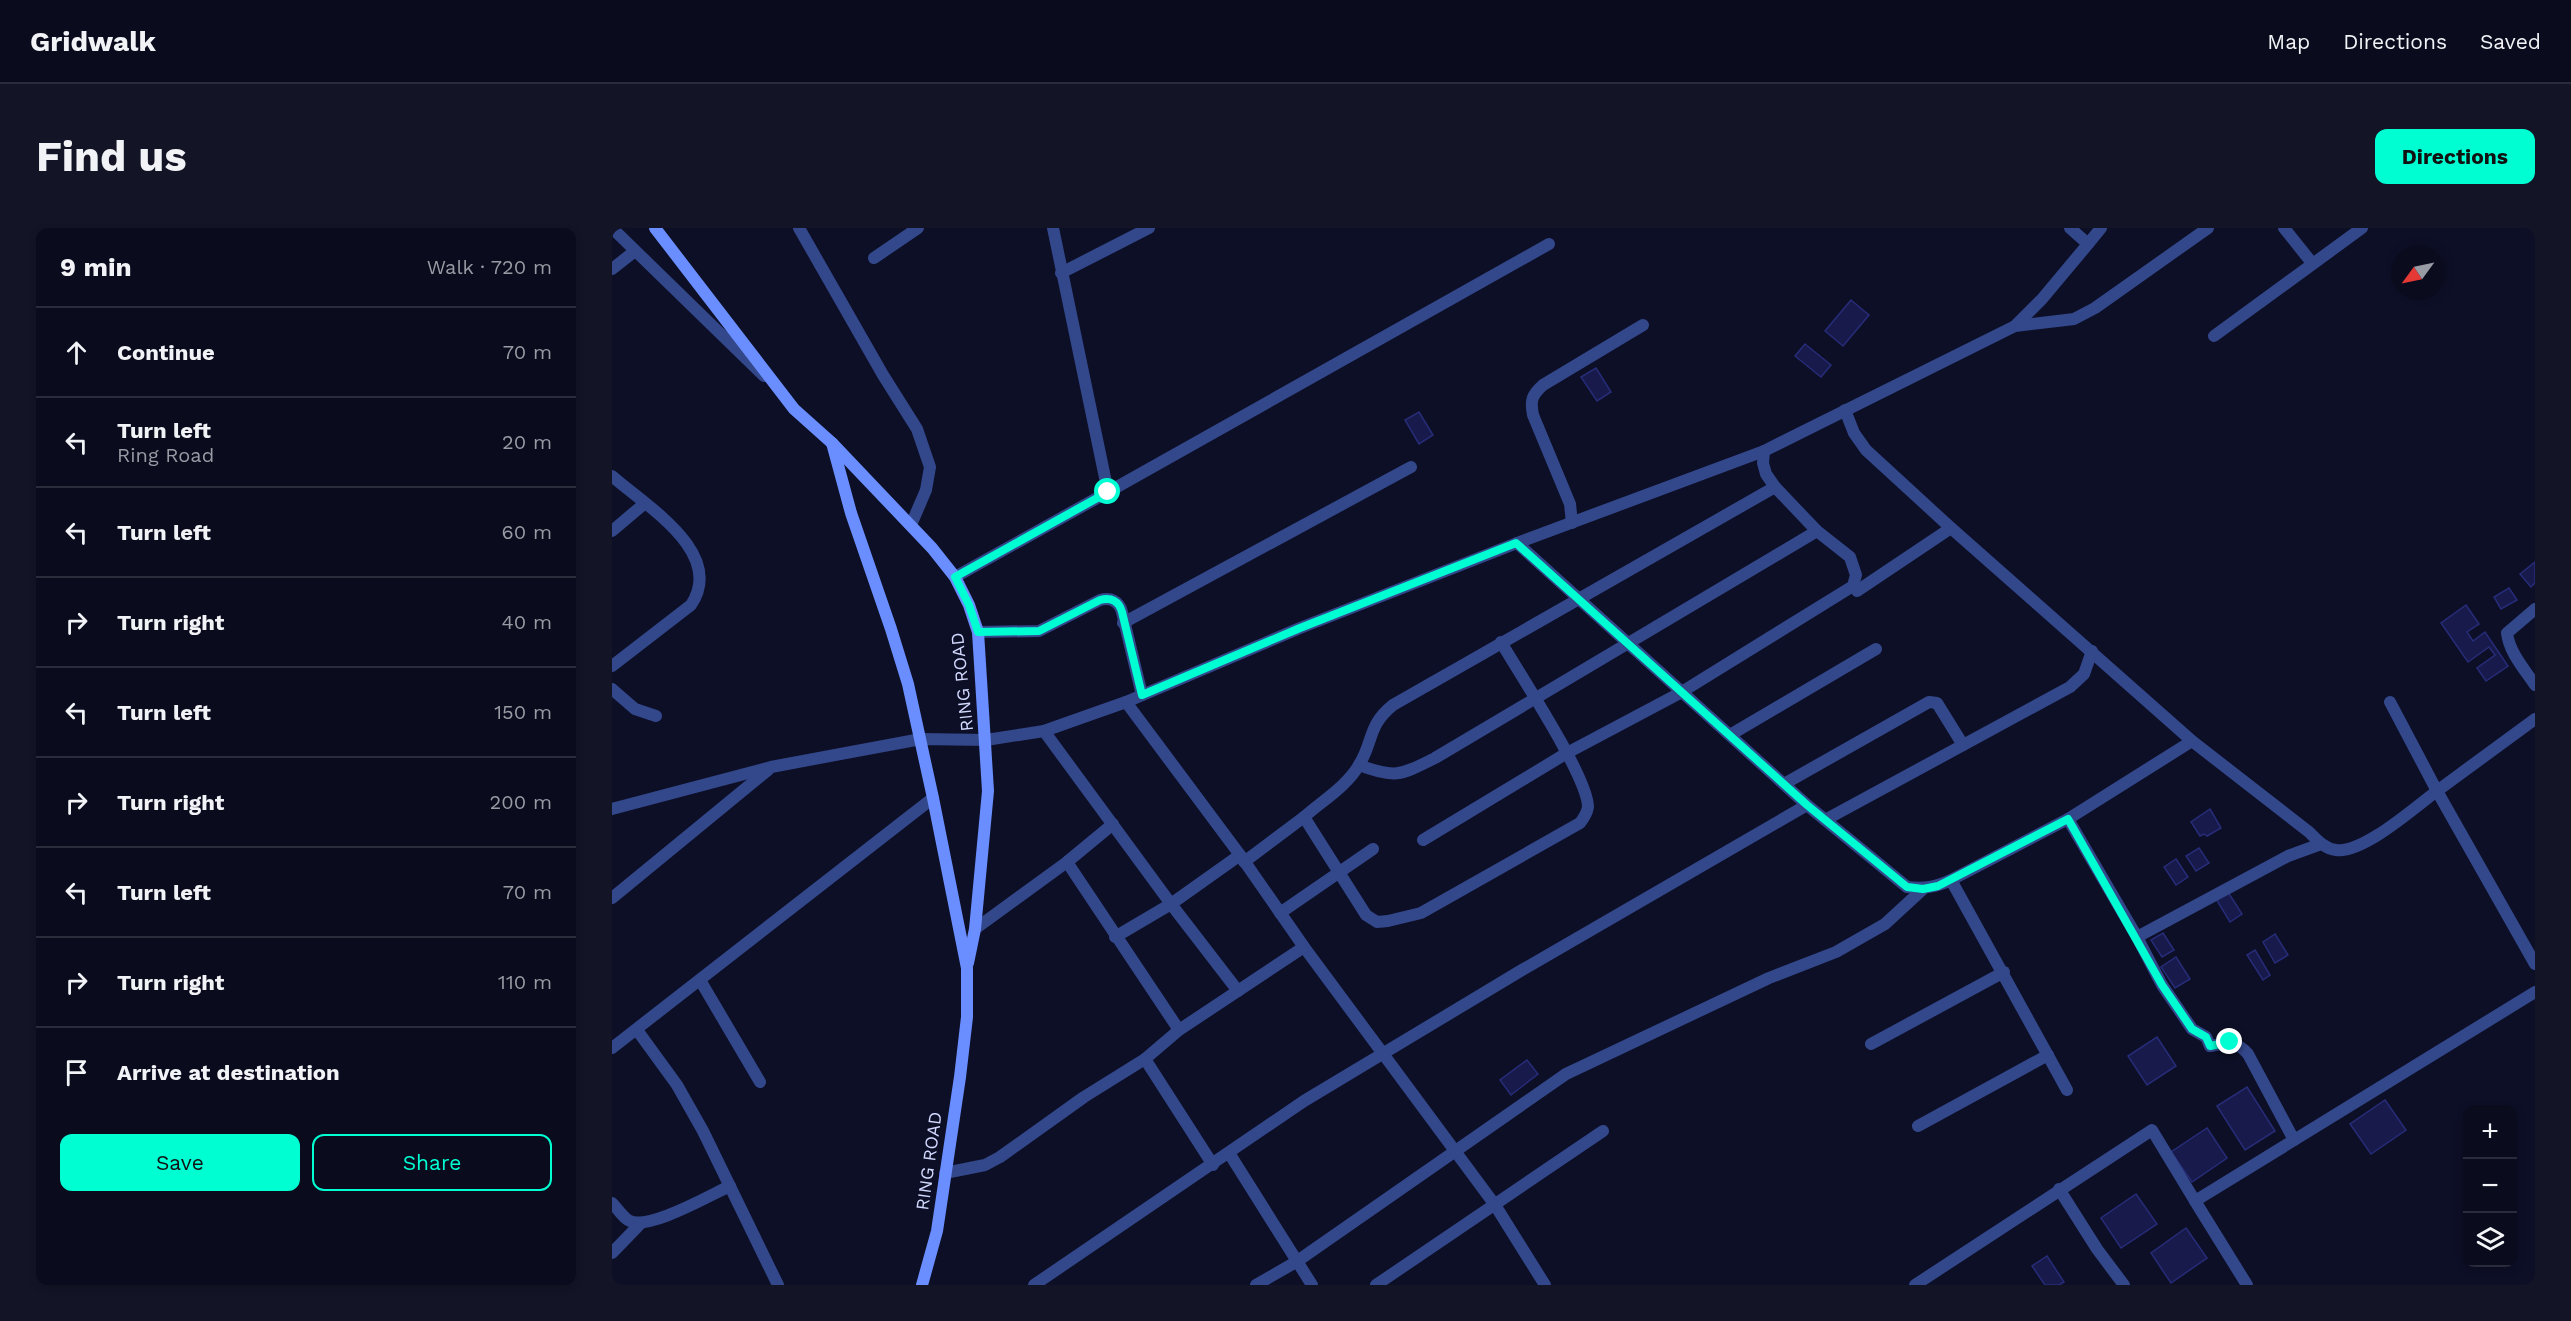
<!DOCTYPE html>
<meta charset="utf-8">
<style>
body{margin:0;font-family:"Work Sans",sans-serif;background:#131426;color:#f1f3f6}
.controls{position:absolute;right:18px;bottom:18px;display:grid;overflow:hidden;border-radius:12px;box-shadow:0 3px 9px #0003}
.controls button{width:54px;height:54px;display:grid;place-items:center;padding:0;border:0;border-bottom:2px solid #2a2b3b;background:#0a0b1d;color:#f1f3f6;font:30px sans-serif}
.compass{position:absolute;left:1779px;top:18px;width:54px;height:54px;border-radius:50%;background:#0a0b1d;box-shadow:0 3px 9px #0003;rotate:237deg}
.stop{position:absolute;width:18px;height:18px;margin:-14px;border:4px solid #00fed3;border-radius:50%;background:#fff}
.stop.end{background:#00fed3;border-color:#fff;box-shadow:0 2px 6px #0008}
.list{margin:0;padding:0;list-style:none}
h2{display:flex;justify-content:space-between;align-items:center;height:78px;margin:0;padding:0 24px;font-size:26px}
h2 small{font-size:20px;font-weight:400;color:#999ba4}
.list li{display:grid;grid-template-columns:39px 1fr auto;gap:18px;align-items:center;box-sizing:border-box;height:90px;padding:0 24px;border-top:2px solid #2a2b3b}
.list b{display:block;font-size:22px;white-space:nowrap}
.list p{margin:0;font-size:20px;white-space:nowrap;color:#999ba4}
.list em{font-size:20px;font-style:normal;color:#999ba4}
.actions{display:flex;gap:12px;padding:18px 24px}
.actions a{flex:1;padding:14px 0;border:2px solid #00fed3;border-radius:12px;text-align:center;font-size:21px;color:#00fed3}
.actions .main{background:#00fed3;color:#111}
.icon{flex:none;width:33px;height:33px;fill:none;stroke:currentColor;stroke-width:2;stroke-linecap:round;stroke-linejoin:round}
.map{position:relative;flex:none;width:1923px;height:1057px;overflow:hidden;border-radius:12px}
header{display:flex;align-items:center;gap:36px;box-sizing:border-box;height:84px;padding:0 30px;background:#0a0b1d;border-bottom:2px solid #2a2b3b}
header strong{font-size:28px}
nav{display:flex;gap:33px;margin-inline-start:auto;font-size:21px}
.intro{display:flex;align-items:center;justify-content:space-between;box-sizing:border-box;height:144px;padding:0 36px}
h1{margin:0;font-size:42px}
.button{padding:15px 27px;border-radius:12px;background:#00fed3;color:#111;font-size:21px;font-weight:700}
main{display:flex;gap:36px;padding:0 36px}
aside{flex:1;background:#0a0b1d;border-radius:12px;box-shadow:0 3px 9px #0003}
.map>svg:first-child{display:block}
.building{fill:#171a4a;stroke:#272c78;stroke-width:1.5}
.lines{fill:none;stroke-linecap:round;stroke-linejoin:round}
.minor{stroke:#33478b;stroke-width:12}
.secondary{stroke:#6a8eff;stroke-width:12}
.route{stroke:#00fed3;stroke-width:8}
.labels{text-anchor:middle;stroke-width:4.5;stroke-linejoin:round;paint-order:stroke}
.street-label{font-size:18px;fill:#d3daff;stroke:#0d0f27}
</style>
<header>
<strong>Gridwalk</strong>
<nav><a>Map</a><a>Directions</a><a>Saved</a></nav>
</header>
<div class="intro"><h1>Find us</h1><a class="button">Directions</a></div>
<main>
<aside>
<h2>9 min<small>Walk · 720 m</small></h2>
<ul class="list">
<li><svg class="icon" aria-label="ahead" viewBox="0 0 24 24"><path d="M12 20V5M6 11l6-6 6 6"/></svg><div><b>Continue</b></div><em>70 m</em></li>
<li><svg class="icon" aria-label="left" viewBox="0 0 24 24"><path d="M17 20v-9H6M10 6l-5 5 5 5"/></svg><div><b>Turn left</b><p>Ring Road</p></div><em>20 m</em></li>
<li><svg class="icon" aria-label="left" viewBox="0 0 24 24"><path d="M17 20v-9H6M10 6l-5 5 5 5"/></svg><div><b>Turn left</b></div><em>60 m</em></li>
<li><svg class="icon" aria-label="right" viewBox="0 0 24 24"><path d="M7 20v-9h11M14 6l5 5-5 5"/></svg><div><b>Turn right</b></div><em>40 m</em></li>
<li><svg class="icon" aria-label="left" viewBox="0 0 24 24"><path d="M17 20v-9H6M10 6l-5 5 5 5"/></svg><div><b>Turn left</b></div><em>150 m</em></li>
<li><svg class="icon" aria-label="right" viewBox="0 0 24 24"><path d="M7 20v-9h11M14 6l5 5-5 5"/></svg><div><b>Turn right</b></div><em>200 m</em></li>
<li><svg class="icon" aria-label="left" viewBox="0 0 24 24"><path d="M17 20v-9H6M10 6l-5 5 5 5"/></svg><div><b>Turn left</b></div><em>70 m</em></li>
<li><svg class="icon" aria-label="right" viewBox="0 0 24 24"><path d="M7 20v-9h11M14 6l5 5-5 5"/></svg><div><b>Turn right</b></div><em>110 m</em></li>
<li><svg class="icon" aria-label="arrive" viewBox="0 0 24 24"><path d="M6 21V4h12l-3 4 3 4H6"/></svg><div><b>Arrive at destination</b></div></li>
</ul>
<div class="actions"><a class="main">Save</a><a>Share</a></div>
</aside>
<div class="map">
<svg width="1923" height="1057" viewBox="0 0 1923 1057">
<rect width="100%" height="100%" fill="#0d0f27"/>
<!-- building -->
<g class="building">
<path d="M1239 72 1257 87 1231 118 1213 103Z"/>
<path d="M1193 116 1219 137 1209 149 1183 128Z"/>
<path d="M984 140 999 164 985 173 969 149Z"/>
<path d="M807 184 821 207 807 216 793 192Z"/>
<path d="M1923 334V355L1919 359 1908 346Z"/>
<path d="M1897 360 1905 372 1889 381 1882 369Z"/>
<path d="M1854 377 1867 396 1855 404 1861 413 1873 404 1896 438 1874 453 1865 440 1883 427 1877 419 1856 434 1829 395Z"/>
<path d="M1598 581 1609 600 1595 608 1592 606 1588 608 1579 594Z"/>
<path d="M1587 620 1597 635 1584 643 1574 628Z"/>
<path d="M1564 631 1576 649 1564 657 1552 639Z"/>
<path d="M1616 664 1630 686 1618 694 1604 671Z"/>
<path d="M1551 705 1562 722 1550 729 1539 712Z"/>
<path d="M1663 706 1676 727 1663 735 1651 714Z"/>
<path d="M1643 722 1658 747 1651 752 1635 727Z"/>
<path d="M1564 729 1578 751 1563 760 1549 739Z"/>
<path d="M1545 809 1564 838 1535 857 1516 828Z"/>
<path d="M915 832 926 846 899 867 888 852Z"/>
<path d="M1635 859 1663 903 1633 922 1605 878Z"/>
<path d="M1773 872 1794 902 1759 926 1738 896Z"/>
<path d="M1595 900 1615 930 1580 954 1559 924Z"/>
<path d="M1524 966 1545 996 1509 1020 1489 990Z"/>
<path d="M1574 1000 1595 1030 1559 1055 1539 1025Z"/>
<path d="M1435 1028 1452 1054 1447 1057H1433L1420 1038Z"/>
</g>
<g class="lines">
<!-- minor -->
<g class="minor">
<path d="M0 0 152 148"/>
<path d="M187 0 271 147 305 201 318 239 314 262 299 297"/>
<path d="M1672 0 1700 35"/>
<path d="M1476 16 1489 0"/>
<path d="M262 30 306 0"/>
<path d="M0 41 23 23"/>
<path d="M449 45 537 0"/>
<path d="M1403 98 1462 91 1483 80 1596 0"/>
<path d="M1602 108 1750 0"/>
<path d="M1233 182 1242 205 1254 222 1339 300 1580 513 1697 604C1705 612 1713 621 1724 622 1751 626 1803 579 1825 563L1923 736"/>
<path d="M0 248C34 278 114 325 79 377L0 438"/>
<path d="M496 264 937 16"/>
<path d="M960 295 958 276 921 187C918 172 920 167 931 157L1031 97"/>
<path d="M0 303 32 276"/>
<path d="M905 315 1195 577 1295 659C1312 661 1324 659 1339 652L1456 591 1580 513"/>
<path d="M343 349 496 264 441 0"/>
<path d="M1245 363 1339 300"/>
<path d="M1923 381 1895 405C1897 424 1913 442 1923 457"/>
<path d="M511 395 799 239"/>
<path d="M366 404 427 403 488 372C499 369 507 373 510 384L530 467"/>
<path d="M0 461 23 481 44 488"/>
<path d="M1778 474 1825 563 1923 491"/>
<path d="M432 503 559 676 626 763"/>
<path d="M1118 507 1264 421"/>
<path d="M747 537C783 551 789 547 823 530L1205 303"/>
<path d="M1172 556 1317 474 1325 475 1351 517"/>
<path d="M0 581 159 539 309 511 374 512 432 503 514 474 688 400 905 315 1152 223 1403 98 1430 71 1476 16 1458 0"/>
<path d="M692 589C710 573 735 558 747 537 762 513 755 498 781 477L1163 259"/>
<path d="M1456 591 1525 709 1550 757 1580 801 1594 809 1598 818C1615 815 1624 812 1636 826L1682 912"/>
<path d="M1213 592 1458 459 1472 446 1480 423"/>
<path d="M811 612 955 525 1068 465 1241 358 1244 347 1238 329 1205 303 1163 259 1154 246 1151 235 1152 223"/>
<path d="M455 634 567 802"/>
<path d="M632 634 692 589 754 687 765 694 776 693 809 685 968 595C972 590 975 585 976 579 976 549 907 445 889 414"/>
<path d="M1339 652 1455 862"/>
<path d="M0 670 156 542"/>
<path d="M668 685 761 621"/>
<path d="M363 701 455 634 501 596"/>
<path d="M503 709 559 676 628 627"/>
<path d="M1525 709 1676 628 1709 616"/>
<path d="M692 719 883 977 933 1057"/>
<path d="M88 752 148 854"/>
<path d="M25 802 65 857 91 903 166 1057"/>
<path d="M1259 816 1392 744"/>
<path d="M0 820 321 570"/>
<path d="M533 831 601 937"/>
<path d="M1306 898 1436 827"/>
<path d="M617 925 700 1057"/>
<path d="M333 945 373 937 388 929 472 869 533 831 567 802 692 719 628 627 514 474"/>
<path d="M1447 961 1485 1021 1512 1057"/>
<path d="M1583 973 1635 1057"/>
<path d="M0 975C5 980 10 988 16 992 35 1004 98 967 118 958"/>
<path d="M0 1025 29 995"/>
<path d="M422 1057 692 873 910 742 1195 577"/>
<path d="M644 1057 684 1034 954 846 1157 750 1224 724 1273 696 1311 661"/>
<path d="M764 1057 991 903"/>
<path d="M1303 1057 1540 902 1583 973 1923 764"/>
</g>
<!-- secondary -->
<g class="secondary">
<path d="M43 0 182 181 220 215 320 320 343 349 357 377 366 404 376 563 363 701 356 735"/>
<path d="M220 215 239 285 279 401 296 456 321 570 355 740V789L348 849 325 1003 310 1057"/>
</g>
</g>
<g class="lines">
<!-- route -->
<path class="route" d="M496 264 343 349 357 377 366 404 427 403 488 372C499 369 507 373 510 384L530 467 688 400 904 315 1195 577 1295 659 1311 661 1326 658 1456 591 1550 757 1580 801 1594 809 1598 818 1618 814"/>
</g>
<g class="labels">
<!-- street labels -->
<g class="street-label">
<text transform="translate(350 454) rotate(-96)" y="6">RING ROAD</text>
<text transform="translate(317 933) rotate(-82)" y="6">RING ROAD</text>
</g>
</g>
</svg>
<div class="controls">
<button>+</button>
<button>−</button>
<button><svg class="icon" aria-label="layers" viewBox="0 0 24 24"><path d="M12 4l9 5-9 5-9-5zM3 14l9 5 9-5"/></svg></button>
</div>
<svg class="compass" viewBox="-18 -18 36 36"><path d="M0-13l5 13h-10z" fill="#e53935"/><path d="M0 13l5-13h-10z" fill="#999ba4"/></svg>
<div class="stop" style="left:496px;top:264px"></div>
<div class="stop end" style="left:1618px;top:814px"></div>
</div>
</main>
